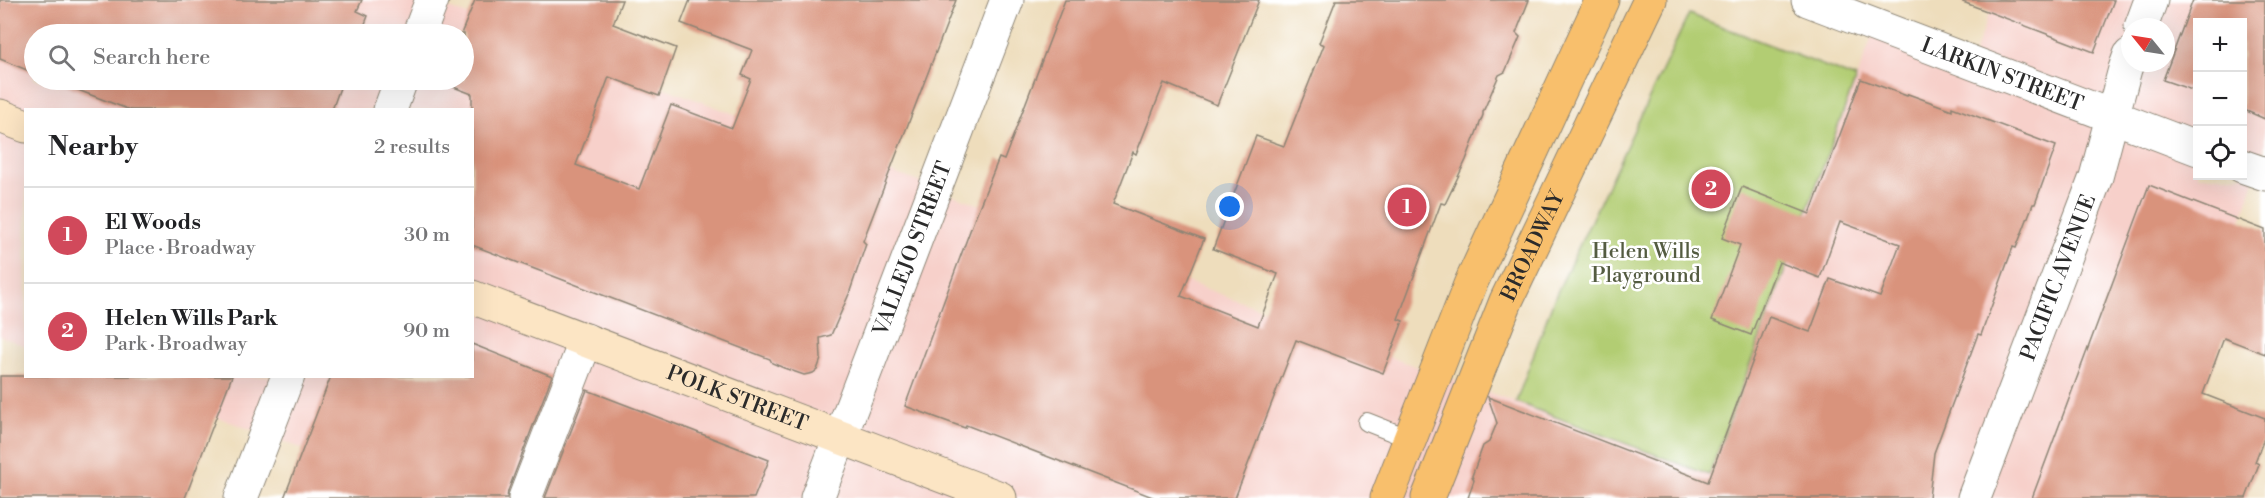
<!DOCTYPE html>
<meta charset="utf-8">
<style>
body{margin:0;font-family:"Libre Bodoni",serif;background:#f2f2f2;color:#202124}
.controls{position:absolute;right:18px;top:18px;display:grid;overflow:hidden;border-radius:0px;box-shadow:0 6px 24px #0002}
.controls button{width:54px;height:54px;display:grid;place-items:center;padding:0;border:0;border-bottom:2px solid #e0e0e0;background:#fff;color:#202124;font:30px sans-serif}
.compass{position:absolute;left:2121px;top:18px;width:54px;height:54px;border-radius:50%;background:#fff;box-shadow:0 6px 24px #0002;rotate:300deg}
.you{position:absolute;left:1230px;top:207px;width:21px;height:21px;margin:-15px;border:4px solid #fff;border-radius:50%;background:#1a73e8;box-shadow:0 0 0 9px #1a73e833}
.badge{display:grid;place-items:center;width:39px;height:39px;border-radius:50%;background:#d1495b;color:#fff;font-size:20px;font-weight:700}
.pin{position:absolute;translate:-50% -50%;border:3px solid #fff;box-shadow:0 2px 6px #0006}
.list{margin:0;padding:0;list-style:none}
h2{display:flex;justify-content:space-between;align-items:center;height:78px;margin:0;padding:0 24px;font-size:26px}
h2 small{font-size:20px;font-weight:400;color:#757577}
.list li{display:grid;grid-template-columns:39px 1fr auto;gap:18px;align-items:center;box-sizing:border-box;height:96px;padding:0 24px;border-top:2px solid #e0e0e0}
.list b{display:block;font-size:22px;white-space:nowrap}
.list p{margin:0;font-size:20px;white-space:nowrap;color:#757577}
.list em{font-size:20px;font-style:normal;color:#757577}
.icon{flex:none;width:33px;height:33px;fill:none;stroke:currentColor;stroke-width:2;stroke-linecap:round;stroke-linejoin:round}
.map{position:relative;flex:none;width:2265px;height:498px;overflow:hidden}
.search{position:absolute;background:#fff;box-shadow:0 6px 24px #0002;left:24px;top:24px;width:450px;height:66px;display:flex;align-items:center;gap:15px;box-sizing:border-box;padding:0 21px;border-radius:33px;color:#757577;font-size:22px}
.panel{position:absolute;background:#fff;box-shadow:0 6px 24px #0002;left:24px;top:108px;width:450px;height:270px;border-radius:0px}
.map>svg:first-child{display:block}
.built{fill:#f7d0ca;fill-rule:evenodd}
.green{fill:#b2cd73;stroke:#6e7c4f;stroke-width:1.5}
.building{fill:#d9937b}
.lines{fill:none;stroke-linecap:round;stroke-linejoin:round}
.lane-casing{stroke:#8c8474;stroke-width:20}
.street-casing{stroke:#8c8474;stroke-width:35}
.secondary-casing{stroke:#8c8474;stroke-width:35}
.primary-casing{stroke:#8c8474;stroke-width:35}
.lane{stroke:#fff;stroke-width:18}
.street{stroke:#fff;stroke-width:33}
.secondary{stroke:#fce5c4;stroke-width:33}
.primary{stroke:#f8bf6c;stroke-width:33}
.labels{text-anchor:middle;stroke-width:5;stroke-linejoin:round;paint-order:stroke}
.street-label{font-size:21px;fill:#2b2b2b;stroke:#fff}
.park-label{font-size:21px;fill:#545c41;stroke:#fff}
</style>
<div class="map">
<svg width="2265" height="498" viewBox="0 0 2265 498">
<rect width="100%" height="100%" fill="#fff"/>
<filter id="ink" filterUnits="userSpaceOnUse"><feTurbulence type="fractalNoise" baseFrequency=".0167" numOctaves="2"/><feDisplacementMap in="SourceGraphic" scale="12" xChannelSelector="R" yChannelSelector="G"/><feConvolveMatrix kernelMatrix="1 2 1 2 8 2 1 2 1" color-interpolation-filters="sRGB"/></filter>
<filter id="wash" filterUnits="userSpaceOnUse"><feTurbulence type="fractalNoise" baseFrequency=".008" numOctaves="4" result="noise"/><feDisplacementMap in="SourceGraphic" scale="24" xChannelSelector="R" yChannelSelector="G"/><feGaussianBlur stdDeviation="1.35" result="paint"/><feColorMatrix in="noise" values="0 0 0 0 0 0 0 0 0 0 0 0 0 0 0 0 0 1.4 0 .05"/><feComposite in="paint" operator="in"/></filter>
<g filter="url(#wash)">
<rect width="100%" height="100%" fill="#eeddbc"/>
<!-- built -->
<path class="built" d="M0 0H427L1436 374 1516 402 1709 475 1876 26 1971 62 1994 0H2265V145L2154 498H436L108 377 472 376V110H26L25 346 0 336ZM2198 22H2242V176H2198ZM2130 27H2166V63H2130ZM34 34H464V80H34Z"/>
<!-- green -->
<path class="green" d="M1689 14 1856 78 1709 475 1516 402 1554 299Z"/>
<g id="blocks">
<!-- building -->
<g class="building">
<path d="M0 0H362L357 11 368 16 361 34H34V73L0 59Z"/>
<path d="M475 0H622L613 24 676 48 659 96 609 77 576 165 639 189 671 105 732 128 751 79 742 75 752 50 681 23 690 0H956L863 241 866 244 849 294 831 335 820 338 821 359 817 370 813 373 804 375 784 368 772 363 770 359 472 245V94L443 83 444 80H464V34H461Z"/>
<path d="M1065 0H1259L1217 105 1164 83 1136 154 1133 152 1113 204 1204 239 1181 296 1258 326 1278 274 1213 249 1256 136 1284 146 1324 45 1319 43 1336 0H1529L1516 33 1520 37 1505 72 1499 75 1483 112V115L1466 160 1445 204 1441 203 1398 319 1403 321 1383 373 1296 340 1235 498H1155L966 425 965 428 905 406 974 220 999 158 1004 160Z"/>
<path d="M1964 0H2114L2094 52 1963 2Z"/>
<path d="M2193 0H2265V119L2242 109V22H2198V92L2163 80Z"/>
<path d="M1861 79 1907 96 1908 94 1952 110V107L2056 146 2035 204H2033L2016 248 2013 247 1981 335 1978 334 1934 453 1929 498H1468L1474 480 1472 476 1483 446 1489 442 1497 423 1488 397 1708 482 1769 317 1810 332 1830 279 1880 297 1900 244 1840 222 1820 278 1779 262 1751 335 1712 320 1740 245 1722 238 1742 187 1810 214Z"/>
<path d="M52 80H348L345 86 341 85 332 110H130Z"/>
<path d="M2149 185 2265 230V354L2224 338 2203 394 2265 418V436L2255 462 2259 464 2246 498H2032Z"/>
<path d="M472 344 552 376 508 491 507 498H284L331 376H472Z"/>
<path d="M0 376H232L185 498H0Z"/>
<path d="M587 390 769 460 754 498H545Z"/>
</g>
</g>
</g>
<g filter="url(#ink)">
<use href="#blocks" fill-opacity="0" stroke="#8c8474" stroke-width="1.5"/>
<g class="lines">
<defs>
<path id="lane" d="M1367 422 1410 439"/>
<g id="street">
<path id="s1" d="M1808 0 2198 149"/>
<path d="M2141 27 2151 0"/>
<path d="M419 34 432 0"/>
<path d="M390 110 401 80"/>
<path d="M2242 166 2265 174"/>
<path d="M241 498 288 376"/>
<path d="M525 498 586 340"/>
<path id="s2" d="M817 498 1007 0"/>
<path id="s3" d="M1974 498 2096 177 2125 69 2130 55"/>
</g>
<g id="secondary">
<path d="M0 116 26 126"/>
<path id="s4" d="M472 297 1000 498"/>
</g>
<g id="primary">
<path d="M1387 498 1470 285 1602 0"/>
<path id="s5" d="M1428 498 1506 301 1650 0"/>
</g>
</defs>
<!-- lane casing -->
<use href="#lane" class="lane-casing"/>
<!-- street casing -->
<use href="#street" class="street-casing"/>
<!-- secondary casing -->
<use href="#secondary" class="secondary-casing"/>
<!-- primary casing -->
<use href="#primary" class="primary-casing"/>
<!-- lane -->
<use href="#lane" class="lane"/>
<!-- street -->
<use href="#street" class="street"/>
<!-- secondary -->
<use href="#secondary" class="secondary"/>
<!-- primary -->
<use href="#primary" class="primary"/>
</g>
</g>
<g class="labels">
<!-- street labels -->
<g class="street-label">
<text dy="7" stroke="none"><textPath href="#s1" startOffset="208">LARKIN STREET</textPath></text>
<text dy="7" stroke="none"><textPath href="#s5" startOffset="273">BROADWAY</textPath></text>
<text dy="7" stroke="none"><textPath href="#s2" startOffset="267">VALLEJO STREET</textPath></text>
<text dy="7" stroke="none"><textPath href="#s3" startOffset="236">PACIFIC AVENUE</textPath></text>
<text dy="7" stroke="none"><textPath href="#s4" startOffset="284">POLK STREET</textPath></text>
</g>
<!-- park labels -->
<g class="park-label">
<text x="1646" y="258">Helen Wills<tspan x="1646" dy="24">Playground</tspan></text>
</g>
</g>
</svg>
<div class="controls">
<button>+</button>
<button>−</button>
<button><svg class="icon" aria-label="locate" viewBox="0 0 24 24"><circle cx="12" cy="12" r="6"/><path d="M12 2v4M12 18v4M2 12h4M18 12h4"/></svg></button>
</div>
<svg class="compass" viewBox="-18 -18 36 36"><path d="M0-13l5 13h-10z" fill="#e53935"/><path d="M0 13l5-13h-10z" fill="#757577"/></svg>
<div class="you"></div>
<div class="pin badge" style="left:1407px;top:207px">1</div>
<div class="pin badge" style="left:1711px;top:189px">2</div>
<div class="search"><svg class="icon" aria-label="search" viewBox="0 0 24 24"><circle cx="10" cy="10" r="6"/><path d="M15 15l6 6"/></svg>Search here</div>
<section class="panel">
<h2>Nearby<small>2 results</small></h2>
<ul class="list">
<li><span class="badge">1</span><div><b>El Woods</b><p>Place · Broadway</p></div><em>30 m</em></li>
<li><span class="badge">2</span><div><b>Helen Wills Park</b><p>Park · Broadway</p></div><em>90 m</em></li>
</ul>
</section>
</div>
